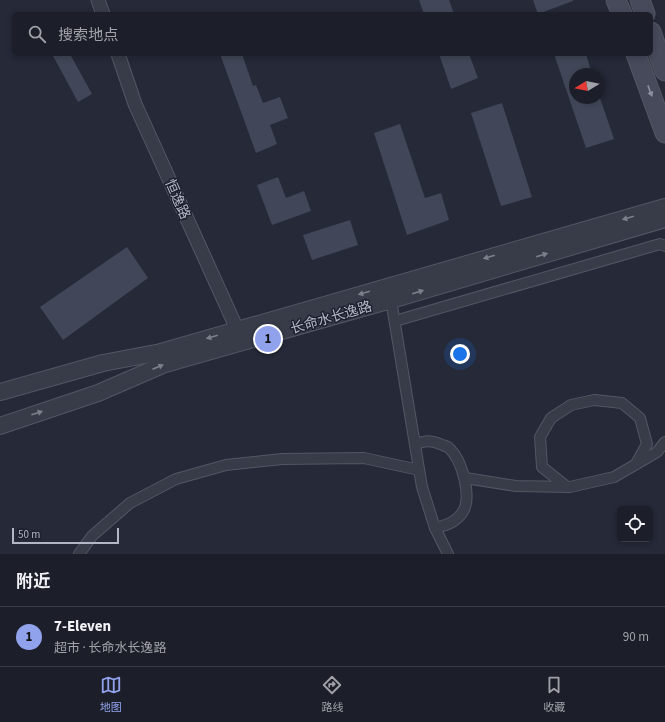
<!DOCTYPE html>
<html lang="zh">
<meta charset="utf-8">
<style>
body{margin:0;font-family:"Source Sans 3","Noto Sans SC",sans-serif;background:#292c36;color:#f1f3f6}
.controls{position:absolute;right:12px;bottom:12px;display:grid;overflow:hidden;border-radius:6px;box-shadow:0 2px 6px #0003}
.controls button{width:36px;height:36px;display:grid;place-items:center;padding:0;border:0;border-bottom:1px solid #3a3d47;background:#1c1f2a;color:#f1f3f6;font:20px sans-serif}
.compass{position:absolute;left:569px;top:68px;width:36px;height:36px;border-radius:50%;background:#1c1f2a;box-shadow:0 2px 6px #0003;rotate:260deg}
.scale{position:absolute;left:12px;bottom:10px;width:107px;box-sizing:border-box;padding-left:4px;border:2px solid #b3b7c5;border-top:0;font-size:11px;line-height:14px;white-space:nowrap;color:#b3b7c5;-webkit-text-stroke:3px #1d212e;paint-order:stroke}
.you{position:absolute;left:460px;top:354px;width:14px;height:14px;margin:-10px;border:3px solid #fff;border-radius:50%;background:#1a73e8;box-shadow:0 0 0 6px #1a73e833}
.badge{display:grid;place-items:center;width:26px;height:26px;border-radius:50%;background:#91a2ec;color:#111;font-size:13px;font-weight:700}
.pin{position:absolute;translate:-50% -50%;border:2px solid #fff;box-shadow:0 1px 4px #0006}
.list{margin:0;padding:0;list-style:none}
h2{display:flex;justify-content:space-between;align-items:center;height:52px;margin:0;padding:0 16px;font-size:17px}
h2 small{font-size:13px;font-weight:400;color:#a0a2a8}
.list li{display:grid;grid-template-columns:26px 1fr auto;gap:12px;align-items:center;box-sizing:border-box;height:60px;padding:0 16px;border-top:1px solid #3a3d47}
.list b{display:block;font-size:15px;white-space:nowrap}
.list p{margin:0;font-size:13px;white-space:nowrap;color:#a0a2a8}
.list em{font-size:13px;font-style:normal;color:#a0a2a8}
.icon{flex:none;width:22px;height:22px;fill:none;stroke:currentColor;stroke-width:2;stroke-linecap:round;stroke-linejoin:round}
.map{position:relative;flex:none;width:665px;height:554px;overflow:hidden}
.search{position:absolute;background:#1c1f2a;box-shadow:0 2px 6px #0003;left:12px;right:12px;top:12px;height:44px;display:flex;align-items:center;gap:10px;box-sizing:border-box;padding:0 14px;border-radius:6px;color:#a0a2a8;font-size:15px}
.sheet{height:112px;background:#1c1f2a}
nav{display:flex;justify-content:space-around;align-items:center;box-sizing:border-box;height:56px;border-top:1px solid #3a3d47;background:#1c1f2a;font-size:11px;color:#a0a2a8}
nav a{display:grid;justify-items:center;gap:2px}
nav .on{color:#91a2ec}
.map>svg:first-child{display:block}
.building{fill:#414758}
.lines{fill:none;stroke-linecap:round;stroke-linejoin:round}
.pedestrian-casing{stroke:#535764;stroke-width:12}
.minor-casing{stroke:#535764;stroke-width:15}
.tertiary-casing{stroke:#535764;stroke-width:18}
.secondary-casing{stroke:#535764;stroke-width:21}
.pedestrian{stroke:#383c49;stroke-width:10}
.minor{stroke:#383c49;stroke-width:13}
.tertiary{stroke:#383c49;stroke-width:16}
.secondary{stroke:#464a5b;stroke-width:19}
.oneway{fill:#8d91a0}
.oneway2{fill:#7c808d}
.labels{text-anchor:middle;stroke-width:3;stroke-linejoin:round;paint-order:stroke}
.street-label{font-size:14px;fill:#b3b7c5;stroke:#1d212e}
</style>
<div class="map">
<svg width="665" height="554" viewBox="0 0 665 554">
<rect width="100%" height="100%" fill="#252938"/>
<!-- building -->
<g class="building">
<path d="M419 0H449L454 14H424Z"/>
<path d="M533 0H573V1L538 14Z"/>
<path d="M52 54H70L92 94 78 102Z"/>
<path d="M220 54H242L253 86 256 85 263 103 280 97 288 118 270 125 277 144 256 153Z"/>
<path d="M439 54H469L478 78 451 89Z"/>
<path d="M554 54H586L592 74H575V98H600L614 139 586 148Z"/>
<path d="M502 103 532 197 501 206 471 113Z"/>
<path d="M400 124 425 198 441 193 449 220 407 235 374 133Z"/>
<path d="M278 177 286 198 304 191 311 211 272 225 257 185Z"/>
<path d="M350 220 358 245 312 260 303 235Z"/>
<path d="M127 247 148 278 63 340 40 307Z"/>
</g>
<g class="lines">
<defs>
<g id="pedestrian">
<path d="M391 300 422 487 435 528 448 554"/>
<path d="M395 321 660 244 665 246"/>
<path d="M416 444C426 441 429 440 440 444 442 445 446 446 448 447 462 459 473 498 462 513 455 523 446 525 435 528"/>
<path d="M465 478 516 486 570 487 614 477 657 452 665 442"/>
<path d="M567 487 542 467 540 437 551 418 571 405 594 400 622 403 640 418 647 444 636 464"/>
<path d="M79 554 92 536 130 503 176 479 226 465 282 459 364 458 419 470"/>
</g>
<g id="minor">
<path d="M98 0 103 14"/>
<path d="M118 54 135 104 241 338"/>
</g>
<g id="tertiary">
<path d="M0 392 103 363 161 352 665 207"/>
<path d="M0 426 98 393 165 364 391 300 665 219"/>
</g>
<g id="secondary">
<path d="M616 0 622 14"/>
<path d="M640 0 645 14"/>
<path d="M651 32 665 71"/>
<path d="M636 54 665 133"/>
</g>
</defs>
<!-- pedestrian casing -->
<use href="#pedestrian" class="pedestrian-casing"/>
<!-- minor casing -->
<use href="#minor" class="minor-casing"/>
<!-- tertiary casing -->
<use href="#tertiary" class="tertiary-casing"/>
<!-- secondary casing -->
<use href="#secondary" class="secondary-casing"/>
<!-- pedestrian -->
<use href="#pedestrian" class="pedestrian"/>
<!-- minor -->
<use href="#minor" class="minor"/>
<!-- tertiary -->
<use href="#tertiary" class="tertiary"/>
<!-- secondary -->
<use href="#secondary" class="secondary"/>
</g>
<!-- one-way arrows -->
<defs><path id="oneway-solid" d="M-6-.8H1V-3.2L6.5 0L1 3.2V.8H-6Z"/></defs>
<use class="oneway" href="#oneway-solid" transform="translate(650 91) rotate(70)"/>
<g class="oneway2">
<use href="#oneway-solid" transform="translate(628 218) rotate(164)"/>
<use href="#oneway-solid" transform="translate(542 255) rotate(-17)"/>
<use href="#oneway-solid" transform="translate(489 257) rotate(164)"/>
<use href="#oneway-solid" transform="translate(418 292) rotate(-17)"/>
<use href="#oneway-solid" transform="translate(364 293) rotate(164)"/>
<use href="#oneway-solid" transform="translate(212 337) rotate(164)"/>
<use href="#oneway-solid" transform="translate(158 367) rotate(-23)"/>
<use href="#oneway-solid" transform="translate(37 413) rotate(-18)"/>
</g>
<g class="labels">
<!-- street labels -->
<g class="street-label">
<text transform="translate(178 199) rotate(66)" y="5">恒逸路</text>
<text transform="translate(331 317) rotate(-16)" y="5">长命水长逸路</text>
</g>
</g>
</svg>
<div class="controls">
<button><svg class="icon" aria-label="locate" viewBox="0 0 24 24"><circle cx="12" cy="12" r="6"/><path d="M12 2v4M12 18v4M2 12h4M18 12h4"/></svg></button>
</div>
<svg class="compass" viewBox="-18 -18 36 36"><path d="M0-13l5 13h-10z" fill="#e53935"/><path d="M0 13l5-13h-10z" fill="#a0a2a8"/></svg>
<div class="scale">50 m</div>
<div class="you"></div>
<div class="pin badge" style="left:268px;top:339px">1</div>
<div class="search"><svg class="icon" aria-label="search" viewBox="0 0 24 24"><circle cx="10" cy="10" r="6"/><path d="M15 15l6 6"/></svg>搜索地点</div>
</div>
<section class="sheet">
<h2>附近<small></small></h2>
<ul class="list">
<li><span class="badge">1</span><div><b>7-Eleven</b><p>超市 · 长命水长逸路</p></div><em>90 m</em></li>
</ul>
</section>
<nav>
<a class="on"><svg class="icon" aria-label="map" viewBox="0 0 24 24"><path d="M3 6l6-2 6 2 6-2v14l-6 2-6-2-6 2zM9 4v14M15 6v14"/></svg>地图</a>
<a><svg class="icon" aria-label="directions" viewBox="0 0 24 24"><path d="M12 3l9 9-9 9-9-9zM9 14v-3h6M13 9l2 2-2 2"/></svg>路线</a>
<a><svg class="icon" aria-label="saved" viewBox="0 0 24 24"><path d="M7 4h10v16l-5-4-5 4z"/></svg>收藏</a>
</nav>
